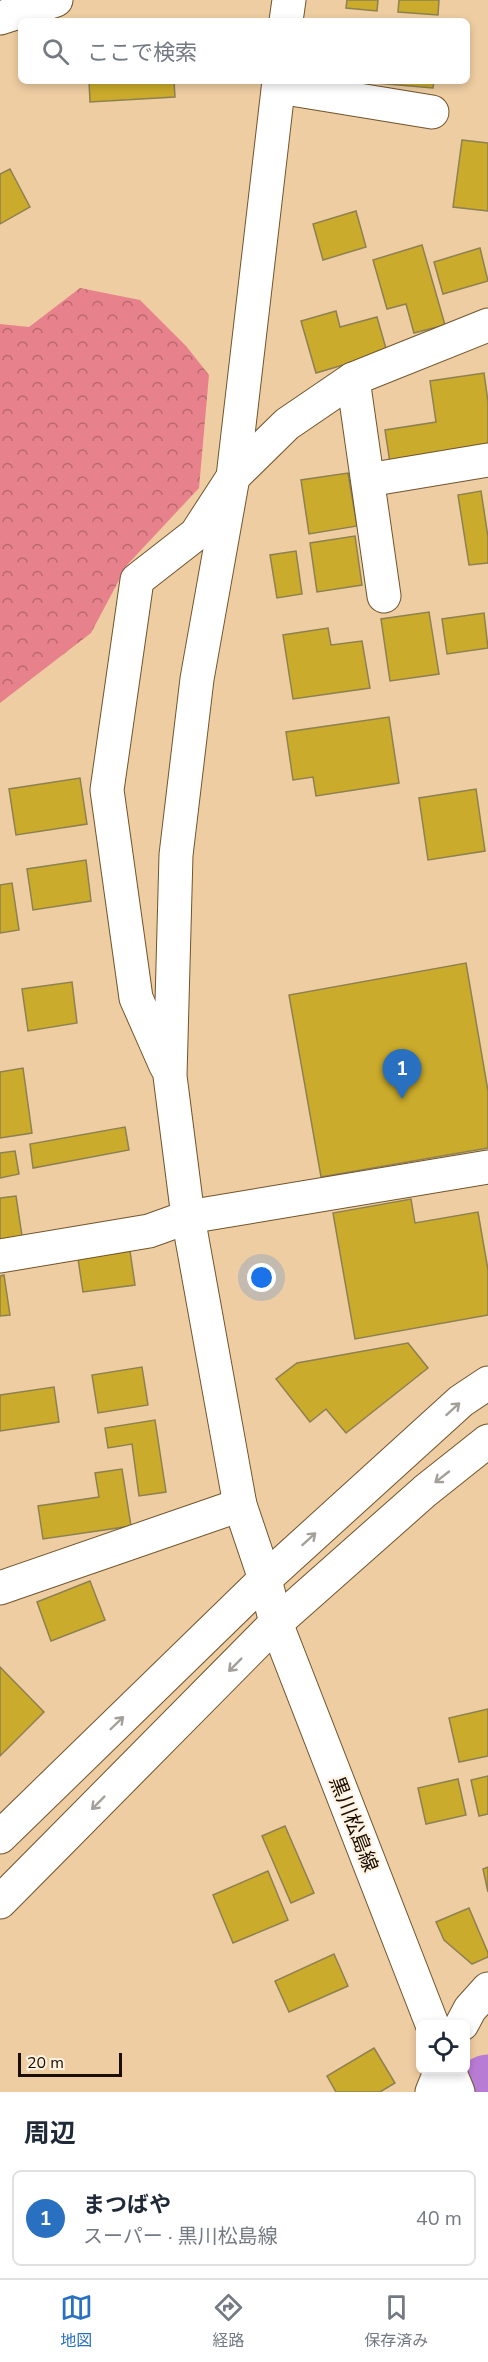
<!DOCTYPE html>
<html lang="ja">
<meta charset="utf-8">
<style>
body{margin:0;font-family:"Nunito Sans","Noto Sans JP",sans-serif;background:#f6f6f7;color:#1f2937}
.controls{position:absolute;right:18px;bottom:18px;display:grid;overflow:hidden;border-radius:9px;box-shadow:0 3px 9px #0003}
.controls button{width:54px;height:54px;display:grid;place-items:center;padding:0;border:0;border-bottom:2px solid #e0e1e3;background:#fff;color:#1f2937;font:30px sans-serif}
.scale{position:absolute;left:18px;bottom:15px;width:104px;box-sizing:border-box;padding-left:6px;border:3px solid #190e01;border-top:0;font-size:16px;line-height:21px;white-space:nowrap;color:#190e01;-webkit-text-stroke:4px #fff2e0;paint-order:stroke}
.you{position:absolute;left:262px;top:1278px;width:21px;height:21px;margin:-15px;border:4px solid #fff;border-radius:50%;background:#1a73e8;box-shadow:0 0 0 9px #1a73e833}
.badge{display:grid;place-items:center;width:39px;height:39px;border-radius:50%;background:#2a70c1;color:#fff;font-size:20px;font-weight:700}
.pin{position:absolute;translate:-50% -50px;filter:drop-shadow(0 2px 3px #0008)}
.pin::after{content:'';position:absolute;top:32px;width:21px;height:18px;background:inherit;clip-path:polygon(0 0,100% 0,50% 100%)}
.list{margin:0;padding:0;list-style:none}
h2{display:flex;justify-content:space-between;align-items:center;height:78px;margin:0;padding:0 24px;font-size:26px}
h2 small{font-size:20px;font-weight:400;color:#747a83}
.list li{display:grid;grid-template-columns:39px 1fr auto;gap:18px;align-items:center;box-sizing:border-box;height:96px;margin:0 12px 12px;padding:0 12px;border:2px solid #e0e1e3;border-radius:9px}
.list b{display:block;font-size:22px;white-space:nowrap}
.list p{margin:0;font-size:20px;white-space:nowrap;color:#747a83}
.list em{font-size:20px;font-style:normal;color:#747a83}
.icon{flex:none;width:33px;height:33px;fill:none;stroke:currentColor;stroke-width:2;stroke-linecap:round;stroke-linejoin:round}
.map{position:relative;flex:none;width:488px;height:2092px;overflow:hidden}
.search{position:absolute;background:#fff;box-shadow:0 3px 9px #0003;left:18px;right:18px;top:18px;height:66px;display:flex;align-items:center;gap:15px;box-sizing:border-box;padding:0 21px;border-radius:9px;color:#747a83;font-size:22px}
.sheet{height:186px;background:#fff}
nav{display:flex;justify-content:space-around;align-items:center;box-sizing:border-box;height:84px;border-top:2px solid #e0e1e3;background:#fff;font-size:16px;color:#747a83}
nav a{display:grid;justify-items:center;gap:3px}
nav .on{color:#2a70c1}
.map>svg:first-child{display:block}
.forest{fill:url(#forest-crowns)}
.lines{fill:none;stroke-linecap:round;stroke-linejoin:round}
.river{stroke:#b97cd5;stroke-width:63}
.building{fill:#caab2b;stroke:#8e8051;stroke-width:1.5}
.minor-casing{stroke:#71542c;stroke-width:35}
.major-casing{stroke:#71542c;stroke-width:35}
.minor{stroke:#fff;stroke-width:33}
.major{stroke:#fff;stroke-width:33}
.oneway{stroke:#a39f99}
.labels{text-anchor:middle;stroke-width:4.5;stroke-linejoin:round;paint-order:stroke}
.street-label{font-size:20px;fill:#190e01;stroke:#fff2e0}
</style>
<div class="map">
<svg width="488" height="2092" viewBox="0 0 488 2092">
<defs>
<pattern id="forest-crowns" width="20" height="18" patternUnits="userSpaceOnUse" patternTransform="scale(1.5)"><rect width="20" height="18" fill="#e7818b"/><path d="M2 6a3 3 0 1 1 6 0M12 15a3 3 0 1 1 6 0" fill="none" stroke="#ba686f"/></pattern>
</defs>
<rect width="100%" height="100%" fill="#eecda2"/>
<!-- forest -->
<path class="forest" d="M80 288 140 300 186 346 209 375 199 488 127 565 91 633 0 703V324L29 327Z"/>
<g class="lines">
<!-- river -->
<path class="river" d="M485 2092 488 2086"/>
</g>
<!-- building -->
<g class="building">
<path d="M347 0H378L377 11 346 8Z"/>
<path d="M399 0H439L438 15 398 12Z"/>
<path d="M89 81H174L175 97 90 102Z"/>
<path d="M352 81H434L433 88Z"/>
<path d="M462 140 488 143V211L453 207Z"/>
<path d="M10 169 30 207 0 224V174Z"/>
<path d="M356 211 366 247 323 260 313 224Z"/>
<path d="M422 245 445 325 414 333 406 304 387 309 373 260Z"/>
<path d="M480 248 488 281 443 294 434 262Z"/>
<path d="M336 311 340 327 377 317 387 352 316 373 301 321Z"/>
<path d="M484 373 488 402V449L390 463 385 430 436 422 430 381Z"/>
<path d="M348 473 357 526 309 534 301 480Z"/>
<path d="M481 491 488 537V563L469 565 458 495Z"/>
<path d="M355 536 362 585 317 592 310 543Z"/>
<path d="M296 551 302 594 277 598 270 555Z"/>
<path d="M429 612 439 674 390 681 381 619Z"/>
<path d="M484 613 488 648 447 654 442 619Z"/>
<path d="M328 628 331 645 362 641 370 688 293 699 283 635Z"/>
<path d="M389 717 399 783 316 796 313 777 293 780 286 732Z"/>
<path d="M80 778 87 824 16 835 9 789Z"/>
<path d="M476 789 485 851 428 860 419 798Z"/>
<path d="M86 860 91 901 33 910 27 869Z"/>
<path d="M12 883 19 930 0 933V885Z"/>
<path d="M466 963 488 1091V1148L321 1177 289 995Z"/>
<path d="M72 982 77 1023 28 1031 22 989Z"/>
<path d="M23 1068 32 1133 0 1138V1072Z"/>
<path d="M125 1127 129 1150 33 1168 30 1144Z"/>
<path d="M15 1151 19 1174 0 1178V1153Z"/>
<path d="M16 1196 22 1236 0 1240V1198Z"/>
<path d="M411 1199 415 1223 478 1212 488 1270V1315L355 1339 333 1213Z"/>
<path d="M130 1251 135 1285 83 1292 78 1259Z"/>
<path d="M4 1275 10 1315 0 1316V1276Z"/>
<path d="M408 1343 428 1368 346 1433 326 1409 310 1422 276 1379 297 1363Z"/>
<path d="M142 1367 148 1405 98 1413 92 1375Z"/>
<path d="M54 1387 59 1422 0 1431V1395Z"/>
<path d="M155 1420 166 1492 139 1496 132 1444 108 1448 105 1428Z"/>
<path d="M122 1469 131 1526 43 1539 38 1506 99 1497 95 1473Z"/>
<path d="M90 1581 105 1620 51 1641 37 1602Z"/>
<path d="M0 1667 44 1712 0 1756Z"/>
<path d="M488 1709V1756L459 1762 449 1718Z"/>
<path d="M488 1776V1814L479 1816 471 1780Z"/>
<path d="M458 1779 466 1815 426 1824 418 1788Z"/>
<path d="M285 1826 314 1893 291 1903 262 1836Z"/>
<path d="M488 1867V1892L483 1869Z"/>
<path d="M268 1871 288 1920 233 1943 213 1895Z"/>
<path d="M469 1908 488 1953V1957L472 1964 444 1940 436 1922Z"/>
<path d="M334 1954 348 1986 289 2012 275 1981Z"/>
<path d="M374 2048 395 2083 380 2092H336L327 2076Z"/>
</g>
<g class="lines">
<defs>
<g id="minor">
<path d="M0 18 56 0"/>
<path d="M286 21 289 0"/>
<path d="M279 87 432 112"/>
<path d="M353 379 384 596"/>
<path d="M368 480 488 460"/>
<path d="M166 1066 136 998 107 790 137 580 196 534 233 477 287 424 353 379 488 325"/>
<path d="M0 1256 149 1231 188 1217 488 1167"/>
<path d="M0 1588 240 1505"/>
<path d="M0 1837 265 1579 240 1505 188 1217 170 1076 176 855 197 679 233 477 279 81"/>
<path d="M0 1902 276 1623"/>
<path d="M462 2024 470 2009 488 1989"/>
<path d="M432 2092 441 2070"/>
</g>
<g id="major">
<path d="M276 1623 425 1491 488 1441"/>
<path d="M432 2024 276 1623 265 1579 461 1401 488 1383"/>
<path d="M449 2070 458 2092"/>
</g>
</defs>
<!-- minor casing -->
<use href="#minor" class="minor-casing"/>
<!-- major casing -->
<use href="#major" class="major-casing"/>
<!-- minor -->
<use href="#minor" class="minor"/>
<!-- major -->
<use href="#major" class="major"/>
</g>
<!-- one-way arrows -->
<defs><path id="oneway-shaft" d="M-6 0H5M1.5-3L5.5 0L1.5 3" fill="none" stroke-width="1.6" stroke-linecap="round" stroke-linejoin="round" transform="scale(1.5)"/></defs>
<g class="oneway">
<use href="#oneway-shaft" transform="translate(453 1409) rotate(-42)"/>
<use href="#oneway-shaft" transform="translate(442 1477) rotate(142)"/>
<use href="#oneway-shaft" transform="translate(309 1539) rotate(-42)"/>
<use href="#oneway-shaft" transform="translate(235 1665) rotate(135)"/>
<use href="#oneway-shaft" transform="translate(117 1723) rotate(-44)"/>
<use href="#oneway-shaft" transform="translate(98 1803) rotate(135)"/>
</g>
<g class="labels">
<!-- street labels -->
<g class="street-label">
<text transform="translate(354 1824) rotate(69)" y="7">黒川松島線</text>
</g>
</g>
</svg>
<div class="controls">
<button><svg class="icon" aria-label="locate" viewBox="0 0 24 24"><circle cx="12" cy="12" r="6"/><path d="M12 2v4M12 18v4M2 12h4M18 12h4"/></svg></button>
</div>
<div class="scale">20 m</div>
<div class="you"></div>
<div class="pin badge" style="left:402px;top:1099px">1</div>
<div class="search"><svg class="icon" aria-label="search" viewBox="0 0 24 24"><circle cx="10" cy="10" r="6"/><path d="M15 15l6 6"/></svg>ここで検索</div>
</div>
<section class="sheet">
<h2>周辺<small></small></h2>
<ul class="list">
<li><span class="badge">1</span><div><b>まつばや</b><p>スーパー · 黒川松島線</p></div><em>40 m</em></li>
</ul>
</section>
<nav>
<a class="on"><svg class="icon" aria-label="map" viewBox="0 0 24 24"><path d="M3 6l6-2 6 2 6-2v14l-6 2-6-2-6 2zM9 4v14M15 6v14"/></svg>地図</a>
<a><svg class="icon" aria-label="directions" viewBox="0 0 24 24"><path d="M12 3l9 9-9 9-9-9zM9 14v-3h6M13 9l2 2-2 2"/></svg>経路</a>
<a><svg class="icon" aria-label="saved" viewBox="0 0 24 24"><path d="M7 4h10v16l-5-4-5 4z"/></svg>保存済み</a>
</nav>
